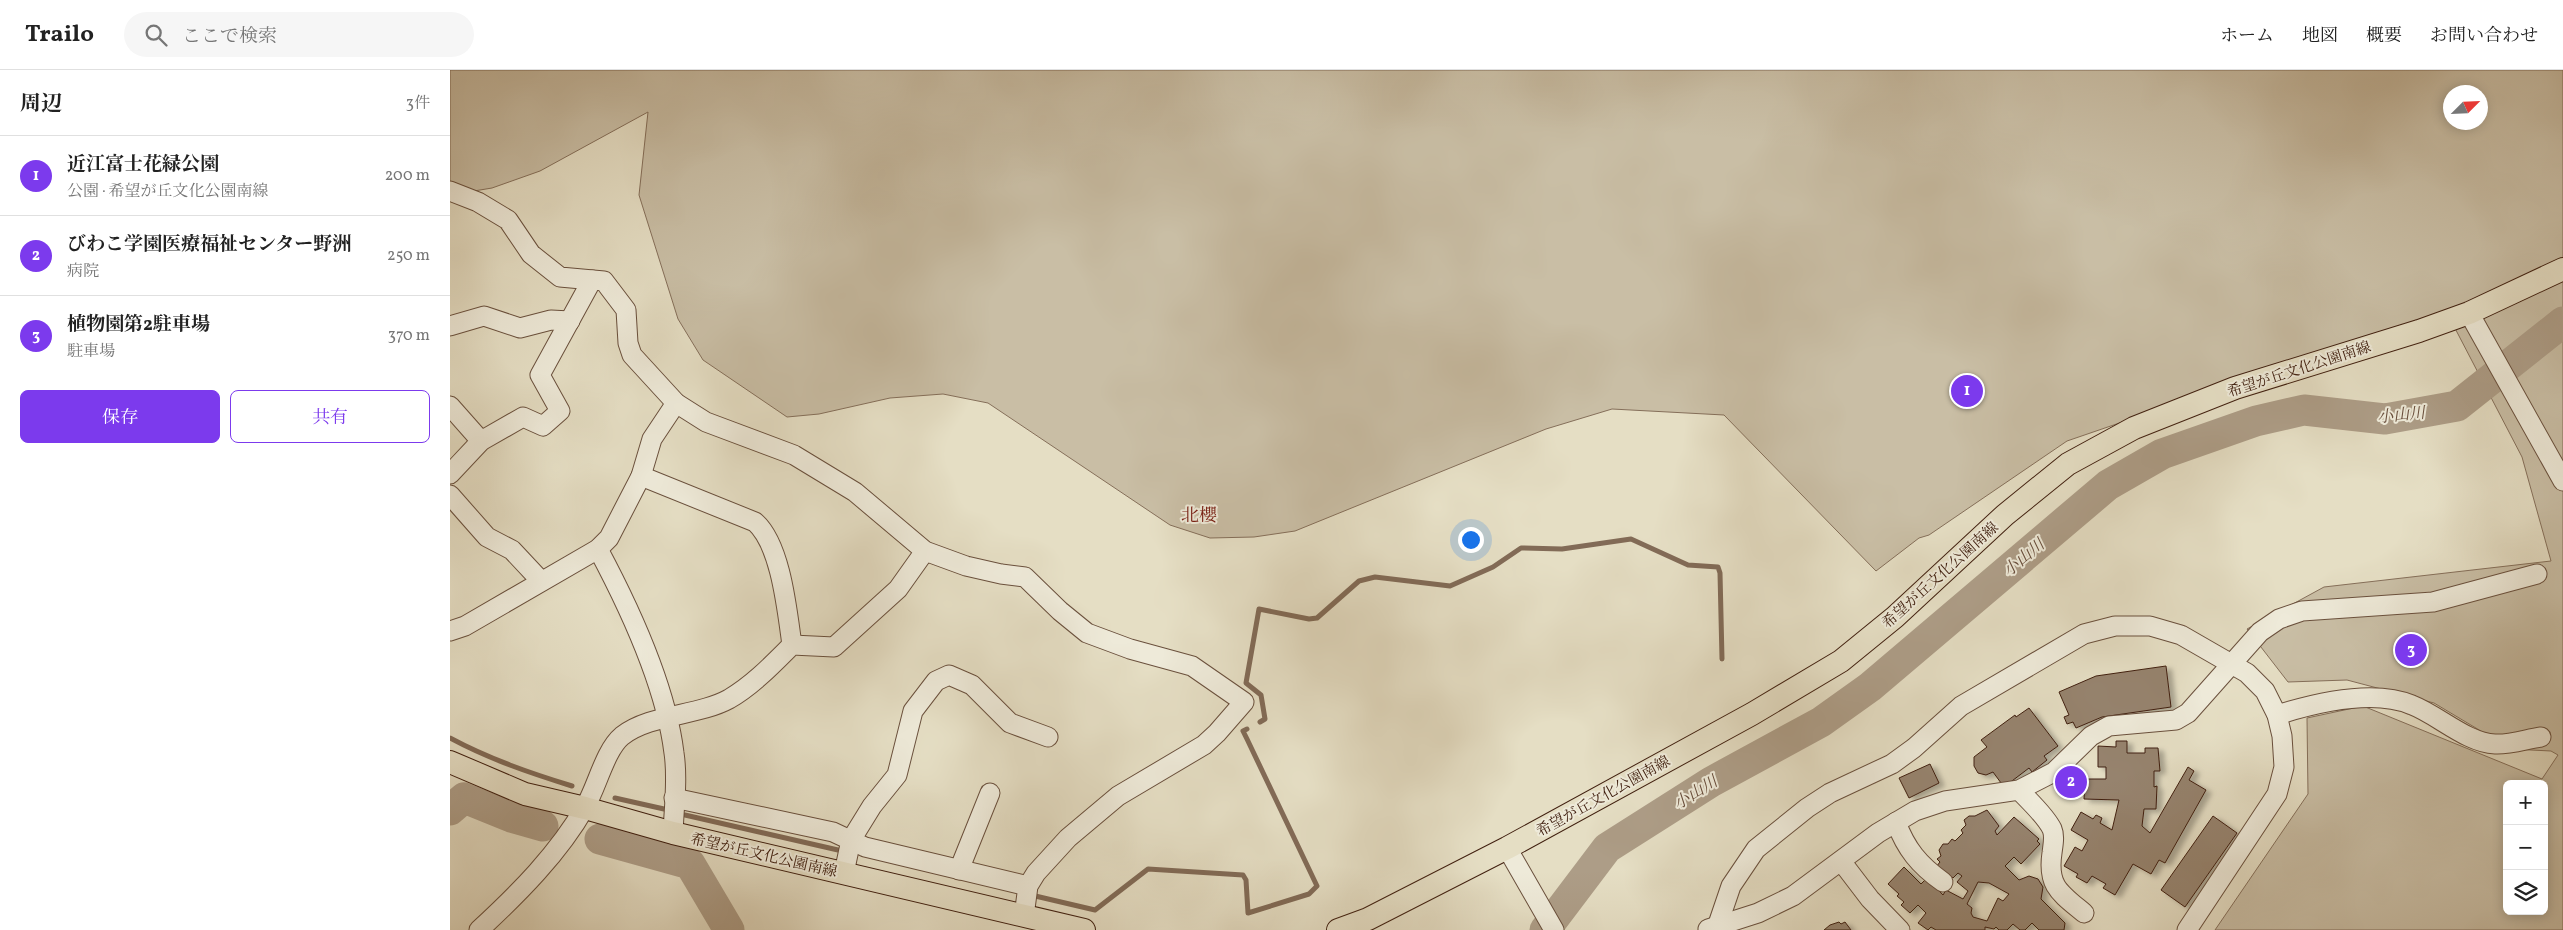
<!DOCTYPE html>
<html lang="ja">
<meta charset="utf-8">
<style>
body{margin:0;font-family:Vollkorn,"Noto Serif JP",serif;background:#f6f6f6;color:#222}
.controls{position:absolute;right:15px;bottom:15px;display:grid;overflow:hidden;border-radius:8px;box-shadow:0 2px 12px #0003}
.controls button{width:45px;height:45px;display:grid;place-items:center;padding:0;border:0;border-bottom:1px solid #e0e0e0;background:#fff;color:#222;font:25px sans-serif}
.compass{position:absolute;left:1993px;top:15px;width:45px;height:45px;border-radius:50%;background:#fff;box-shadow:0 2px 12px #0003;rotate:66deg}
.you{position:absolute;left:1020px;top:469px;width:18px;height:18px;margin:-12px;border:4px solid #fff;border-radius:50%;background:#1a73e8;box-shadow:0 0 0 8px #1a73e833}
.badge{display:grid;place-items:center;width:32px;height:32px;border-radius:50%;background:#7c3aed;color:#fff;font-size:16px;font-weight:700}
.pin{position:absolute;translate:-50% -50%;border:2px solid #fff;box-shadow:0 1px 5px #0006}
.list{margin:0;padding:0;list-style:none}
h2{display:flex;justify-content:space-between;align-items:center;height:65px;margin:0;padding:0 20px;font-size:21px}
h2 small{font-size:16px;font-weight:400;color:#767676}
.list li{display:grid;grid-template-columns:32px 1fr auto;gap:15px;align-items:center;box-sizing:border-box;height:80px;padding:0 20px;border-top:1px solid #e0e0e0}
.list b{display:block;font-size:19px;white-space:nowrap}
.list p{margin:0;font-size:16px;white-space:nowrap;color:#767676}
.list em{font-size:16px;font-style:normal;color:#767676}
.actions{display:flex;gap:10px;padding:15px 20px}
.actions a{flex:1;padding:11px 0;border:1px solid #7c3aed;border-radius:8px;text-align:center;font-size:18px;color:#7c3aed}
.actions .main{background:#7c3aed;color:#fff}
.icon{flex:none;width:28px;height:28px;fill:none;stroke:currentColor;stroke-width:2;stroke-linecap:round;stroke-linejoin:round}
.map{position:relative;flex:none;width:2113px;height:860px;overflow:hidden}
header{display:flex;align-items:center;gap:30px;box-sizing:border-box;height:70px;padding:0 25px;background:#fff;border-bottom:1px solid #e0e0e0}
header strong{font-size:24px}
nav{display:flex;gap:28px;margin-inline-start:auto;font-size:18px}
.search{width:350px;height:45px;background:#f6f6f6;display:flex;align-items:center;gap:12px;box-sizing:border-box;padding:0 18px;border-radius:28px;color:#767676;font-size:19px}
main{display:flex}
aside{flex:1;background:#fff}
.map>svg:first-child{display:block}
.green{fill:#c9bea5;stroke:#856f5a;fill-rule:evenodd}
.lines{fill:none;stroke-linecap:round;stroke-linejoin:round}
.stream{stroke:#826b57;stroke-width:5}
.river{stroke:#ad9d87;stroke-width:31}
.building{fill:#96836e;stroke:#412010;fill-rule:evenodd;filter:url(#shadow)}
.minor-casing{stroke:#6a503d;stroke-width:21}
.major-casing{stroke:#412010;stroke-width:24}
.minor{stroke:#eeead9;stroke-width:19}
.major{stroke:#e5dec4;stroke-width:22}
.labels{text-anchor:middle;stroke-width:4;stroke-linejoin:round;paint-order:stroke}
.street-label{font-size:15px;fill:#412010;stroke:#eeead9}
.water-label{font-size:16px;font-style:italic;fill:#674c3a;stroke:#eeead9}
.quarter-label{font-size:18px;fill:#7a1f14;stroke:#eeead9}
</style>
<header>
<strong>Trailo</strong>
<div class="search"><svg class="icon" aria-label="search" viewBox="0 0 24 24"><circle cx="10" cy="10" r="6"/><path d="M15 15l6 6"/></svg>ここで検索</div>
<nav><a>ホーム</a><a>地図</a><a>概要</a><a>お問い合わせ</a></nav>
</header>
<main>
<aside>
<h2>周辺<small>3件</small></h2>
<ul class="list">
<li><span class="badge">1</span><div><b>近江富士花緑公園</b><p>公園 · 希望が丘文化公園南線</p></div><em>200 m</em></li>
<li><span class="badge">2</span><div><b>びわこ学園医療福祉センター野洲</b><p>病院</p></div><em>250 m</em></li>
<li><span class="badge">3</span><div><b>植物園第2駐車場</b><p>駐車場</p></div><em>370 m</em></li>
</ul>
<div class="actions"><a class="main">保存</a><a>共有</a></div>
</aside>
<div class="map">
<svg width="2113" height="860" viewBox="0 0 2113 860">
<defs>
<filter id="shadow"><feDropShadow dx="5.5" dy="3" stdDeviation="2.5" flood-color="#0004"/></filter>
</defs>
<rect width="100%" height="100%" fill="#e5dec4"/>
<filter id="stains"><feTurbulence type="fractalNoise" baseFrequency=".004" numOctaves="4"/><feColorMatrix values="0 0 0 0 .2 0 0 0 0 .09 0 0 0 0 .02 0 0 0 .5 -.17"/></filter>
<radialGradient id="worn" r=".72"><stop offset=".6" stop-color="#630" stop-opacity="0"/><stop offset="1" stop-color="#630" stop-opacity=".3"/></radialGradient>
<!-- green -->
<path class="green" d="M0 0H2113V860H1765L1858 724 1857 648 1913 636 2092 709 2108 685 2101 681 2061 679 1984 633 1897 610 1838 612 1797 559 1874 517 2101 491 2072 387 1996 241 1617 371 1479 465 1469 468 1426 501 1274 345 1162 339 1096 359 845 461 804 467 760 468 720 455 538 333 493 324 440 328 369 344 337 347 253 290 228 249 189 125 198 42 90 101 42 118 0 125ZM2000 22H2030V52H2000ZM2057 714H2094V841H2057Z"/>
<g class="lines">
<!-- stream -->
<g class="stream">
<path d="M810 652 815 649 811 625 796 613 809 539 859 549 867 548 909 511 925 507 1000 516 1043 497 1071 478 1112 479 1181 469 1238 495 1268 497 1270 503 1272 589"/>
<path d="M0 668C39 689 80 703 122 716"/>
<path d="M165 728 214 739"/>
<path d="M235 745 388 780"/>
<path d="M581 825 645 840 698 799 793 805 796 810 798 843 859 824 867 816 797 669 793 661 797 659"/>
</g>
<!-- river -->
<g class="river">
<path d="M0 740 14 728 61 747 93 756"/>
<path d="M150 769 240 794 279 860"/>
<path d="M1095 860 1157 778 1261 712 1371 652 1420 617 1658 415 1712 384 1806 351 1854 340 1935 349 2007 336 2113 252"/>
</g>
</g>
<!-- building -->
<g class="building">
<path d="M1716 596 1721 637 1652 647 1626 658 1623 652 1617 654 1614 647 1619 645 1609 622 1646 606Z"/>
<path d="M1579 638 1608 676 1594 686 1597 690 1582 702 1579 698 1554 717 1543 702 1536 705 1528 703 1524 696V687L1537 677 1531 670 1565 645 1566 647Z"/>
<path d="M1666 671H1677V683H1695V678H1708L1710 701H1704V717L1707 716 1706 739H1694L1692 756 1700 763 1738 697 1744 701 1739 710 1756 720 1715 793 1709 790 1701 804 1683 794 1665 825 1653 818 1656 814 1642 806 1637 813 1626 807 1628 804 1614 796 1625 777 1632 781 1638 770 1621 760 1631 742 1643 749 1646 745 1652 748 1650 753 1662 760 1669 730 1634 729 1635 709H1656V697H1648V676L1666 677Z"/>
<path d="M1480 694 1489 713 1459 728 1449 708Z"/>
<path d="M1537 740 1549 756 1545 761 1547 765 1564 747 1589 769 1587 771 1590 774 1571 794 1564 787 1555 796 1569 810 1579 806 1588 809 1593 817 1591 829 1615 853 1614 860H1589L1582 853 1575 860H1570L1563 854 1557 860H1549L1546 857 1544 859 1535 857V860H1486L1481 857 1478 860 1468 853 1476 843 1468 835 1460 843 1451 835 1454 832 1447 826 1449 824 1438 814 1454 797 1471 814 1477 808 1493 825 1496 820 1513 829 1518 821 1507 812 1512 806 1508 803 1503 808 1486 797 1490 792 1487 789 1491 786 1489 780 1493 774H1498L1502 769 1505 771 1513 763 1511 760 1516 755 1514 750 1519 746H1525ZM1528 812 1539 813 1559 824 1553 831 1548 828 1537 851 1523 847 1521 843 1522 838 1517 834Z"/>
<path d="M1763 746 1787 763 1735 837 1711 820Z"/>
<path d="M1389 852 1391 854 1395 852 1401 860H1374L1380 855Z"/>
</g>
<g class="lines">
<defs>
<g id="minor">
<path d="M0 121 28 132 58 150 81 184 110 207 154 211 176 240 178 273 182 285 226 333 256 352 344 385 405 422 475 481 516 496 551 504 575 507 610 541 637 563 680 579 742 596 794 632 767 663 754 675 668 726 618 768 586 803 578 816 574 846"/>
<path d="M2019 243 2113 411"/>
<path d="M0 256 34 246 70 258 101 250 120 251"/>
<path d="M0 336 31 371"/>
<path d="M0 404 31 371 73 347 93 356 110 341 90 305 142 210"/>
<path d="M191 406 305 452C331 475 337 540 342 575"/>
<path d="M0 425 37 467 62 480 91 511"/>
<path d="M148 479C179 537 216 617 224 683 228 709 224 737 223 763"/>
<path d="M0 561 15 556 148 479 159 468 191 406 202 369 226 333"/>
<path d="M1827 645C1865 633 1924 619 1962 635 1988 645 2017 673 2045 674 2059 675 2077 669 2091 667"/>
<path d="M1569 720C1580 732 1595 745 1602 759 1605 766 1603 775 1602 783 1597 816 1610 823 1634 843"/>
<path d="M224 728 383 762 415 777 578 816"/>
<path d="M1446 752C1456 779 1469 795 1493 812"/>
<path d="M1057 778 1104 860"/>
<path d="M1391 791 1420 829 1450 860"/>
<path d="M509 800 540 723"/>
<path d="M394 803 401 770 422 736 447 705 463 641 486 611 499 605 522 615 560 653 598 667"/>
<path d="M1258 859 1308 843 1343 826 1428 763 1465 741 1495 731 1569 720 1604 702 1641 666 1659 656 1726 650 1738 643 1810 562 1829 549 1852 541 1983 532 2087 504"/>
<path d="M29 860C68 824 109 783 135 737 147 717 155 680 172 666 200 644 248 646 279 629 303 615 323 594 342 575L384 577 448 519 475 481"/>
<path d="M1266 860 1281 816 1306 779 1357 738 1380 723 1442 694 1464 678 1511 636 1634 564 1665 556H1700L1731 565 1797 603 1815 621 1827 645 1832 666 1834 697 1827 724 1737 860"/>
</g>
<g id="major">
<path d="M0 692 75 724 135 738 223 763 634 860"/>
<path d="M888 860 918 849 1057 778 1302 644 1391 591 1445 547 1555 445 1618 394 1684 358 1785 318 1969 261 2019 243 2113 199"/>
</g>
</defs>
<!-- minor casing -->
<use href="#minor" class="minor-casing"/>
<!-- major casing -->
<use href="#major" class="major-casing"/>
<!-- minor -->
<use href="#minor" class="minor"/>
<!-- major -->
<use href="#major" class="major"/>
</g>
<g class="labels">
<!-- street labels -->
<g class="street-label">
<text transform="translate(1849 299) rotate(-18)" y="5">希望が丘文化公園南線</text>
<text transform="translate(1490 505) rotate(-42)" y="5">希望が丘文化公園南線</text>
<text transform="translate(1153 726) rotate(-29)" y="5">希望が丘文化公園南線</text>
<text transform="translate(314 785) rotate(13)" y="5">希望が丘文化公園南線</text>
</g>
<!-- water labels -->
<g class="water-label">
<text transform="translate(1951 344) rotate(-6)" y="6">小山川</text>
<text transform="translate(1573 487) rotate(-40)" y="6">小山川</text>
<text transform="translate(1245 722) rotate(-32)" y="6">小山川</text>
</g>
<!-- quarter labels -->
<g class="quarter-label">
<text x="749" y="451">北櫻</text>
</g>
</g>
<rect width="100%" height="100%" filter="url(#stains)"/>
<rect width="100%" height="100%" fill="url(#worn)"/>
</svg>
<div class="controls">
<button>+</button>
<button>−</button>
<button><svg class="icon" aria-label="layers" viewBox="0 0 24 24"><path d="M12 4l9 5-9 5-9-5zM3 14l9 5 9-5"/></svg></button>
</div>
<svg class="compass" viewBox="-18 -18 36 36"><path d="M0-13l5 13h-10z" fill="#e53935"/><path d="M0 13l5-13h-10z" fill="#767676"/></svg>
<div class="you"></div>
<div class="pin badge" style="left:1517px;top:321px">1</div>
<div class="pin badge" style="left:1621px;top:712px">2</div>
<div class="pin badge" style="left:1961px;top:580px">3</div>
</div>
</main>
